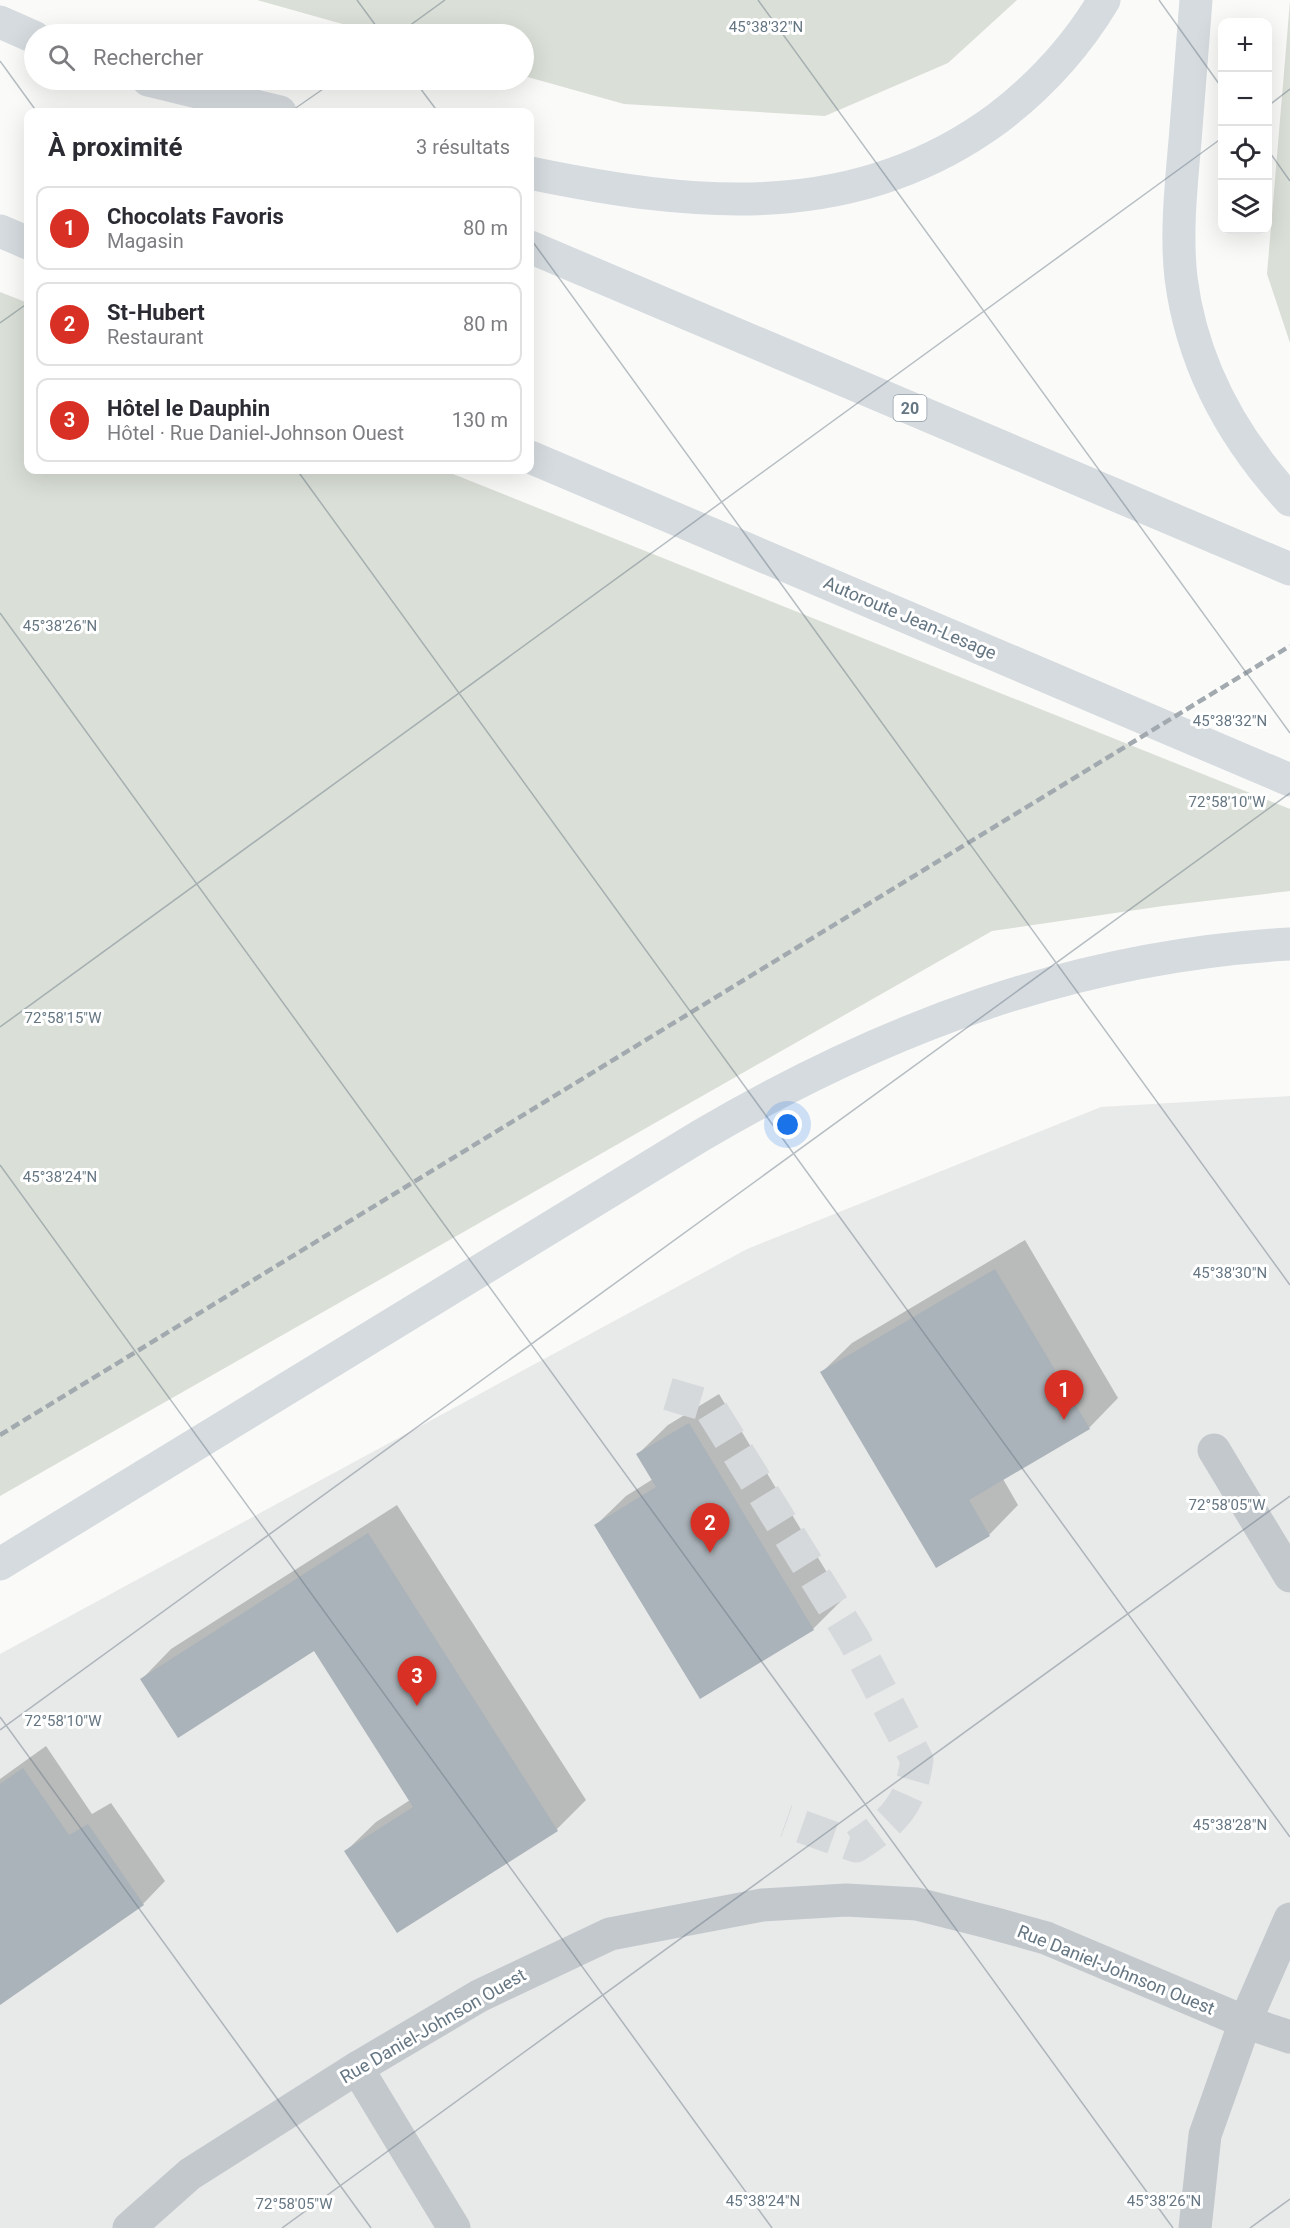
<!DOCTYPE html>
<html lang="fr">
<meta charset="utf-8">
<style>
body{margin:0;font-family:Roboto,sans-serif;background:#f7f7f7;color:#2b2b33}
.controls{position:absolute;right:18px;top:18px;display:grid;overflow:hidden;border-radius:12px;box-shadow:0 6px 24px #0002}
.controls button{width:54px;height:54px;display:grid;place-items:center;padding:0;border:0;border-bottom:2px solid #e1e1e2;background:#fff;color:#2b2b33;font:30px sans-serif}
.you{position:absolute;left:788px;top:1125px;width:21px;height:21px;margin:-15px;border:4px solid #fff;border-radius:50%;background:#1a73e8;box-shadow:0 0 0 9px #1a73e833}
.badge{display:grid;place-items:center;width:39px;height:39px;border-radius:50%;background:#d93025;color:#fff;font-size:20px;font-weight:700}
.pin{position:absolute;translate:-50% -50px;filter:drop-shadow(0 2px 3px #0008)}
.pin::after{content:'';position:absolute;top:32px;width:21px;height:18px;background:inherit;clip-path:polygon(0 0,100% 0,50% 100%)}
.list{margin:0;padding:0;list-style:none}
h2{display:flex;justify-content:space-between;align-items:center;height:78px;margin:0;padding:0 24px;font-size:26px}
h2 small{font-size:20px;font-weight:400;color:#7c7c81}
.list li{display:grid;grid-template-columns:39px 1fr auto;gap:18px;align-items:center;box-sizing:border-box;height:84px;margin:0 12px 12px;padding:0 12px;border:2px solid #e1e1e2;border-radius:12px}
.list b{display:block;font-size:22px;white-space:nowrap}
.list p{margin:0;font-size:20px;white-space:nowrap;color:#7c7c81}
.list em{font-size:20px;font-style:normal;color:#7c7c81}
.icon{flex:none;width:33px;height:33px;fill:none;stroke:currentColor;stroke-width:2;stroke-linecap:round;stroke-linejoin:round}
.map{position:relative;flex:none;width:1290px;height:2228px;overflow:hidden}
.search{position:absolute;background:#fff;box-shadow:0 6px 24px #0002;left:24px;top:24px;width:510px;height:66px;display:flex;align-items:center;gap:15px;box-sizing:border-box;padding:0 21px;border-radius:33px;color:#7c7c81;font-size:22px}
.panel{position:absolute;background:#fff;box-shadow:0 6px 24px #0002;left:24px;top:108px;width:510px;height:366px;border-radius:12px}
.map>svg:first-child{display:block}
.built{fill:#e8e9e9}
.green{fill:#dadfd7}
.shadow{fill:#0003}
.building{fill:#aab3b9}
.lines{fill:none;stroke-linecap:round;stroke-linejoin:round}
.minor-tunnel{stroke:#d5d9db;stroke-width:33;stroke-dasharray:33 16;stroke-linecap:butt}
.minor{stroke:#c3c8cc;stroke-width:33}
.highway{stroke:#d6dbdf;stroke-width:33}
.rail{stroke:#a2aab0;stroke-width:4.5;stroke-dasharray:9 4.5;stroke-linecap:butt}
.ticks{fill:none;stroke:#657683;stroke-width:1.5;stroke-opacity:0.45}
.labels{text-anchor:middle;stroke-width:6;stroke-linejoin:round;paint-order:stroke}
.shield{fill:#fff;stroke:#939fa8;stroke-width:1.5}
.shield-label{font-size:16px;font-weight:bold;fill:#657683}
.street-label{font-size:18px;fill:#657683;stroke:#fff}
.ticks-label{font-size:15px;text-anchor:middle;fill:#657683;stroke:#fff;stroke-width:6;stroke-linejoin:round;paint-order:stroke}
</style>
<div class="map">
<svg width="1290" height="2228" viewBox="0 0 1290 2228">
<rect width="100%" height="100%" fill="#fafaf8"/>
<!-- built -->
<path class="built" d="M1290 1096V2228H0V1654L747 1249 1101 1107Z"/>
<!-- green -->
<g class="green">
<path d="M257 0H1017L948 63 825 116 624 104 524 76V34H378Z"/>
<path d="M1290 1V343L1267 274Z"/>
<path d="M0 292 28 303V470H443L1290 809V891L1163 906 992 931 0 1496Z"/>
</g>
<!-- shadow -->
<g class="shadow">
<path d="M1025 1240 1118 1398 1089 1428 1003 1479 1018 1505 989 1535 822 1372 852 1343Z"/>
<path d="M719 1394 843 1599 813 1629 596 1525 626 1496 653 1479 638 1454 668 1425Z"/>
<path d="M397 1505 586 1800 557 1829 346 1851 376 1822 410 1800 314 1649 142 1679 171 1649Z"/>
<path d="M46 1746 92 1814 111 1803 165 1881 143 1904 0 2003V1779Z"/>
</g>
<!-- building -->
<g class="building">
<path d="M995 1269 1090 1429 969 1500 990 1536 936 1568 820 1372Z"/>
<path d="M689 1423 814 1630 700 1699 594 1525 656 1487 636 1454Z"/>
<path d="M368 1533 558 1831 397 1933 344 1851 413 1807 314 1651 178 1738 140 1679Z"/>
<path d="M23 1768 69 1835 88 1824 144 1905 0 2005V1784Z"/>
</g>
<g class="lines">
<!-- minor-tunnel -->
<path class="minor-tunnel" d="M668 1394 709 1406 853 1638 917 1760C910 1806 894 1821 856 1846L786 1821"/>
<!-- minor -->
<g class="minor">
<path d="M1214 1450 1290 1576"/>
<path d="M357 2068 454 2228"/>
<path d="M129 2228 190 2174 357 2068 479 1996 610 1934 762 1905 846 1900 917 1904 992 1923 1046 1938 1245 2022 1290 2037"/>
<path d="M1195 2228 1205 2135 1245 2022 1290 1919"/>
</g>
<!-- highway -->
<g class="highway">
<path d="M1196 0C1192 47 1189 94 1185 141 1181 186 1176 233 1181 278 1192 364 1232 437 1290 500"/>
<path d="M0 22 34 37"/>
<path d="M148 80 280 112"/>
<path d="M530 173C694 207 855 224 998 118 1041 85 1076 47 1104 0"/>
<path d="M0 231 28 243"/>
<path d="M530 247 1290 569"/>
<path d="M530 457 1290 780"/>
<path d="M0 1564 700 1136C884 1028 1075 956 1290 944"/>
</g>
<!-- rail -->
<path class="rail" d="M0 1435 1290 646"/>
</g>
<!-- ticks -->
<path class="ticks" d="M357 0 382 34M758 0 1290 733M1159 0 1222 88M398 34 445 0M0 61 37 112M414 80 438 112M1268 106 1290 89M290 112 336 80M1268 150 1290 181M530 238 1290 1285M0 323 28 303M297 470 1290 1837M0 613 1173 2228M0 1027 1222 138M0 1165 772 2228M0 1717 371 2228M0 1730 1290 793M282 2228 1290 1496M1250 2228 1290 2199"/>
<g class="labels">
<!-- shield labels -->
<rect class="shield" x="893.5" y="395" width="33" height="26" rx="4.5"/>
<g class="shield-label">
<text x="910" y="414">20</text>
</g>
<!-- street labels -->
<g class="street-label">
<text transform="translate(910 618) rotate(23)" y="6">Autoroute Jean-Lesage</text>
<text transform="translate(1116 1970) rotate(22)" y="6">Rue Daniel-Johnson Ouest</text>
<text transform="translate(433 2026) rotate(-30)" y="6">Rue Daniel-Johnson Ouest</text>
</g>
</g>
<g class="ticks-label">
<text x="766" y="32">45°38'32"N</text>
<text x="60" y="631">45°38'26"N</text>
<text x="1230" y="726">45°38'32"N</text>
<text x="1227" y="807">72°58'10"W</text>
<text x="63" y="1023">72°58'15"W</text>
<text x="60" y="1182">45°38'24"N</text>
<text x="1230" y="1278">45°38'30"N</text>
<text x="1227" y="1510">72°58'05"W</text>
<text x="63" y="1726">72°58'10"W</text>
<text x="1230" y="1830">45°38'28"N</text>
<text x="763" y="2206">45°38'24"N</text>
<text x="1164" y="2206">45°38'26"N</text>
<text x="294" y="2209">72°58'05"W</text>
</g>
</svg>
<div class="controls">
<button>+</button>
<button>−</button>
<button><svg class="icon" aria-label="locate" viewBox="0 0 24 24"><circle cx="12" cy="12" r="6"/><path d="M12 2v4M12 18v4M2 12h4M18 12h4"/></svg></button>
<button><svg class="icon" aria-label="layers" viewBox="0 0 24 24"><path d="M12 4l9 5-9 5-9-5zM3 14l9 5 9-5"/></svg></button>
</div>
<div class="you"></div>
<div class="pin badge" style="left:1064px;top:1420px">1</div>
<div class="pin badge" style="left:710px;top:1553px">2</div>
<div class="pin badge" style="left:417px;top:1706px">3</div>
<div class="search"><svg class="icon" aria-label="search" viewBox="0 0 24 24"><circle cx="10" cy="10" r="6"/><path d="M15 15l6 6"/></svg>Rechercher</div>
<section class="panel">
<h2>À proximité<small>3 résultats</small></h2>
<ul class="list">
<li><span class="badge">1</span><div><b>Chocolats Favoris</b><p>Magasin</p></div><em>80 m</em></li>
<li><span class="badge">2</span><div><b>St-Hubert</b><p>Restaurant</p></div><em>80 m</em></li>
<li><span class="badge">3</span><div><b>Hôtel le Dauphin</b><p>Hôtel · Rue Daniel-Johnson Ouest</p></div><em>130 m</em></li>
</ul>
</section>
</div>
